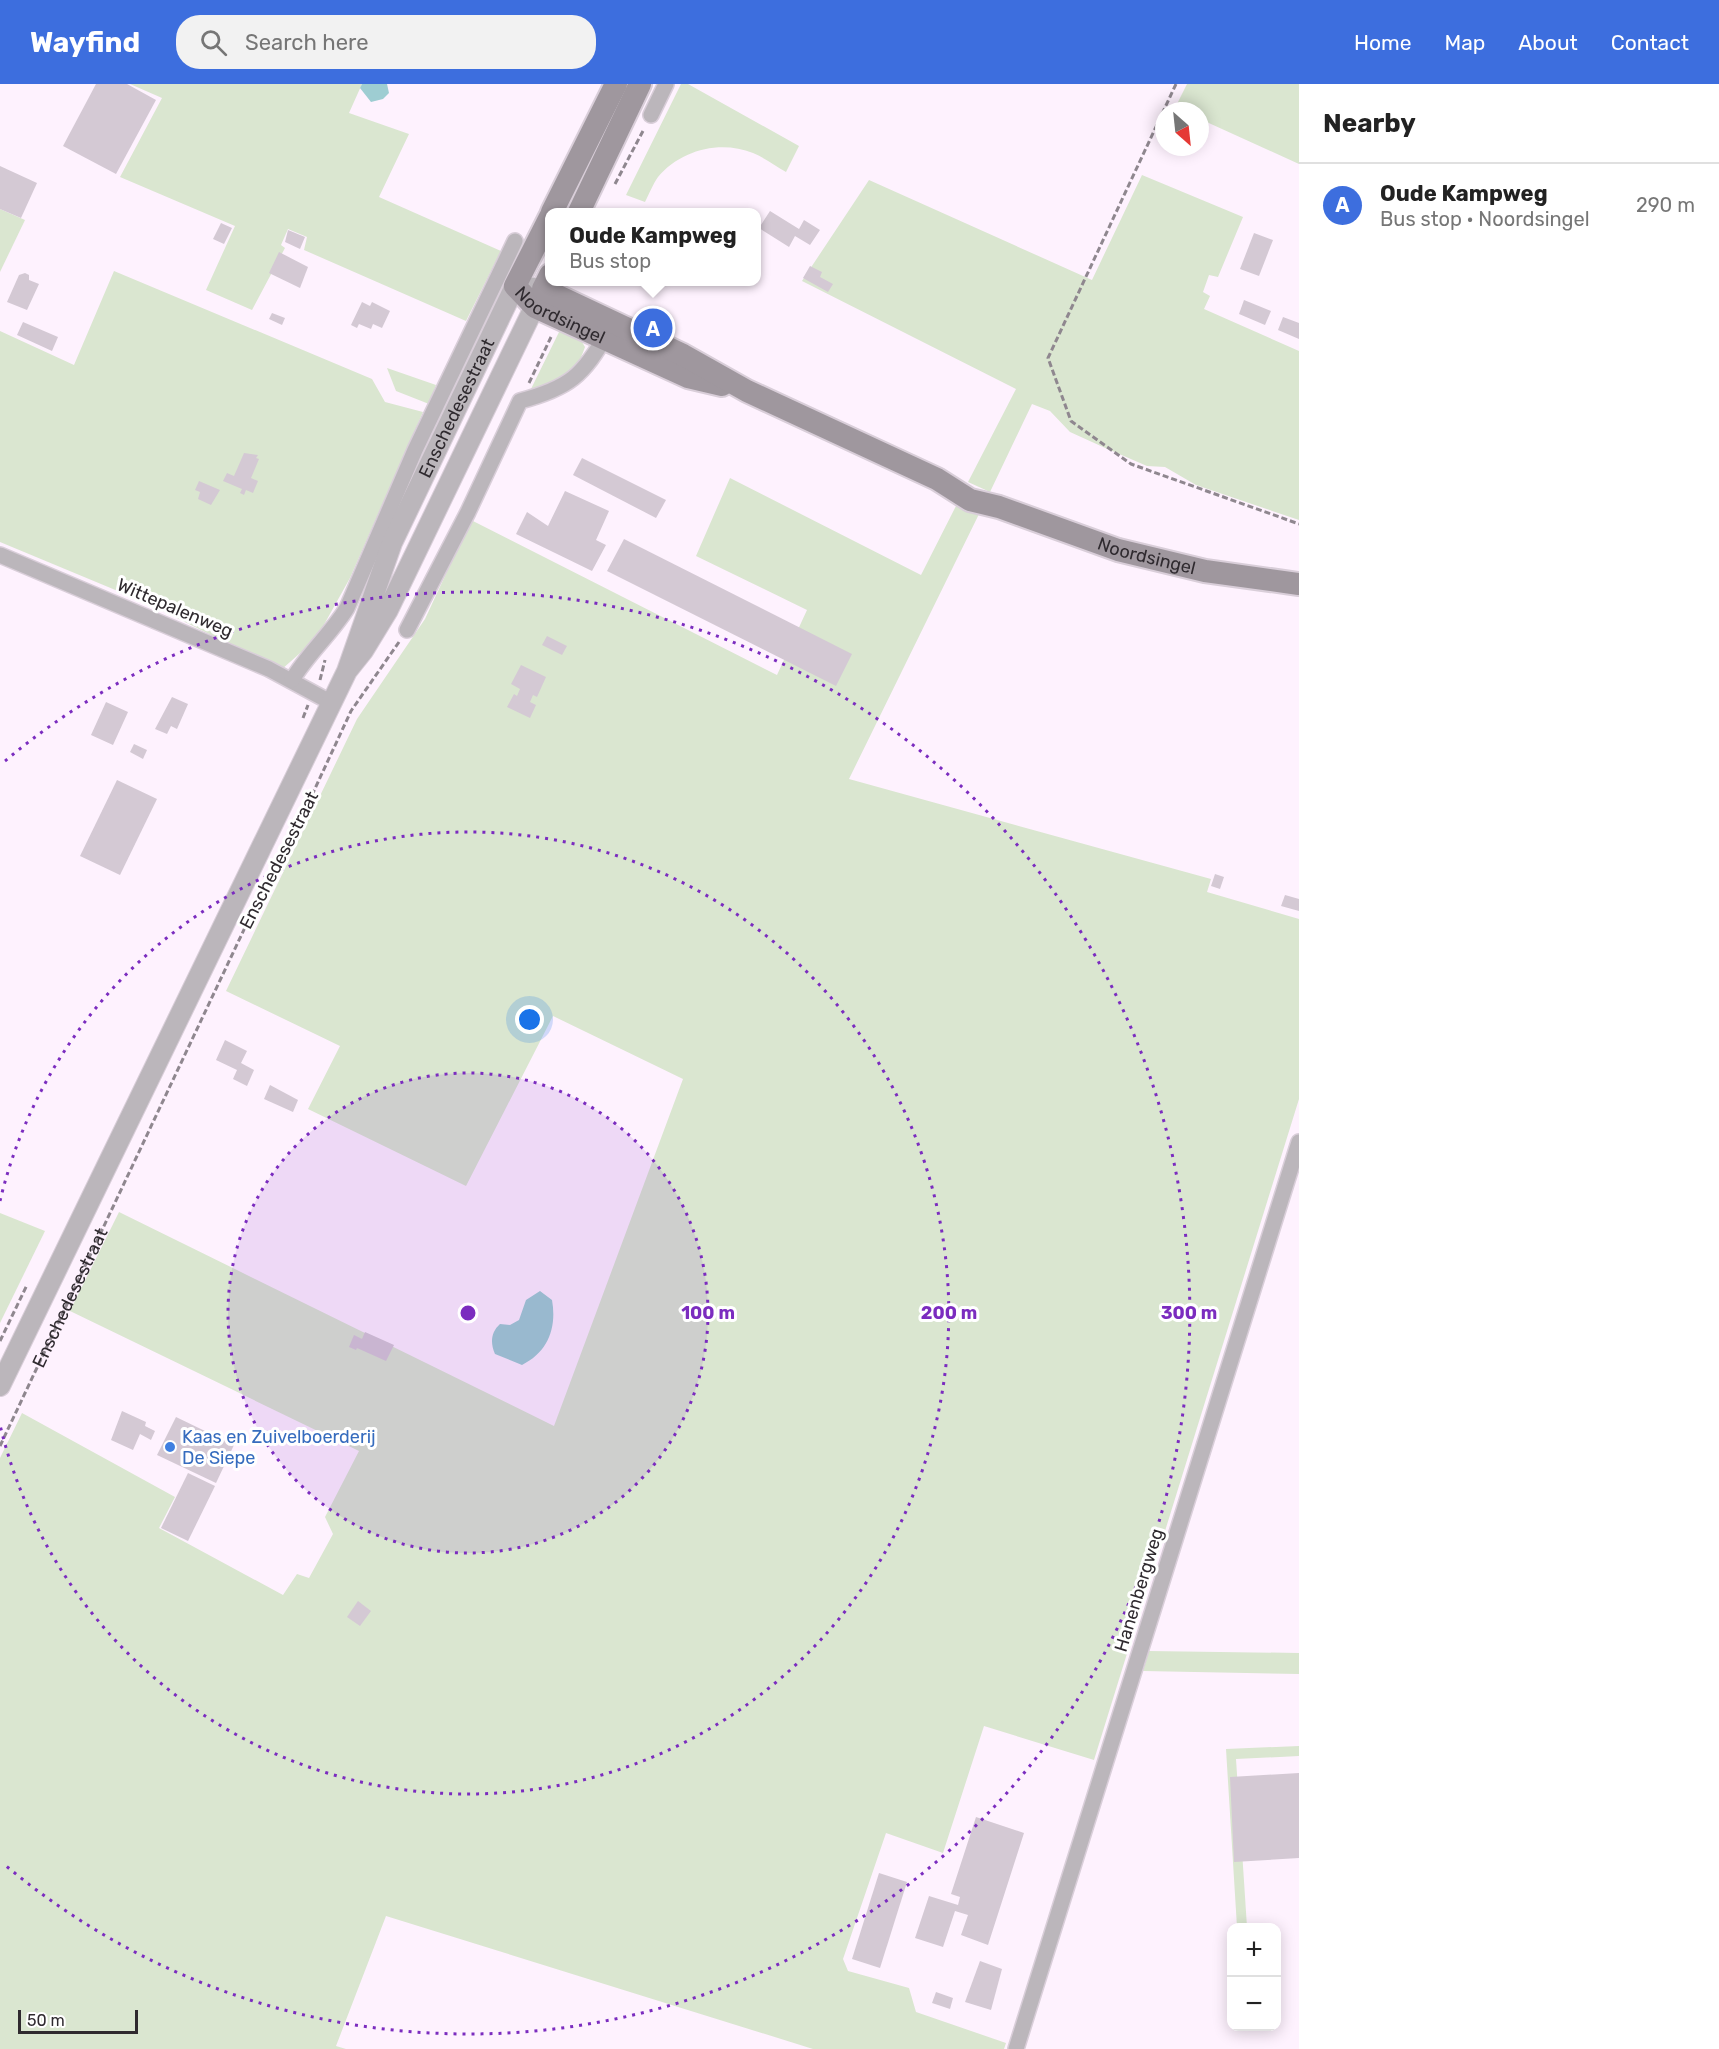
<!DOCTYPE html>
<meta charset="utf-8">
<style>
body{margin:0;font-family:Rubik,sans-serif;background:#f2f2f2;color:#222}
.controls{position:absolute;right:18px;bottom:18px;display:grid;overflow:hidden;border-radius:12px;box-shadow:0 3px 15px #0003}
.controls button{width:54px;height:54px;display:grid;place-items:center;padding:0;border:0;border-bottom:2px solid #e0e0e0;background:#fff;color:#222;font:30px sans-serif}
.compass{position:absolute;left:1155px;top:18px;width:54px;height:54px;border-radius:50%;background:#fff;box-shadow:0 3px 15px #0003;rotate:153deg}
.scale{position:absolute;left:18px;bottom:15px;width:120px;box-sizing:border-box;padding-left:6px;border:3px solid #2f2a2f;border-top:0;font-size:16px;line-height:21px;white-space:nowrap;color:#2f2a2f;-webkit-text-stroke:4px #fff;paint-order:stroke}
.you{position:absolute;left:530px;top:936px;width:21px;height:21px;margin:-15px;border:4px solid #fff;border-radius:50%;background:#1a73e8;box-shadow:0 0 0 9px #1a73e833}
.badge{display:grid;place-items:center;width:39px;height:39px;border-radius:50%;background:#3d6ede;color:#fff;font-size:20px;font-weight:700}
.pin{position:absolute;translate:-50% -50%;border:3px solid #fff;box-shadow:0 2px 6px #0006}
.popup{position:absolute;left:545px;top:124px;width:216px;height:78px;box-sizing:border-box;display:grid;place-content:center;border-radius:12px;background:#fff;filter:drop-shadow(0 2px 4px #0005);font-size:20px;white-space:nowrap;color:#767676}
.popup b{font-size:22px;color:#222}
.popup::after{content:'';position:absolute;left:50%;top:100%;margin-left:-12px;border:12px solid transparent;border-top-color:#fff}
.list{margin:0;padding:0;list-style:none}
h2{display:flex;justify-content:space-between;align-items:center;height:78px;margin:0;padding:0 24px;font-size:26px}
h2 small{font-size:20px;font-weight:400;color:#767676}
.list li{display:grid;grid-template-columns:39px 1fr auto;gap:18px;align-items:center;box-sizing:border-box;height:84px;padding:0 24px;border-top:2px solid #e0e0e0}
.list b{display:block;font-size:22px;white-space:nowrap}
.list p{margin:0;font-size:20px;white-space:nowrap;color:#767676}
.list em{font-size:20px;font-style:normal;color:#767676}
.icon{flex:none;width:33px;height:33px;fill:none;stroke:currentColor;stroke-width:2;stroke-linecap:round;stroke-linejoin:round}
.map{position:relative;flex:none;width:1299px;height:1965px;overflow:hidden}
header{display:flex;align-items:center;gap:36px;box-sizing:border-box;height:84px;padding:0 30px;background:#3d6ede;color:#fff}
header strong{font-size:28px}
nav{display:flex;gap:33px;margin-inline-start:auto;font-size:21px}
.search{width:420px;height:54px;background:#f2f2f2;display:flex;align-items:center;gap:15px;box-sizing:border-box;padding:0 21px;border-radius:24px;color:#767676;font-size:22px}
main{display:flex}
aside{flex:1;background:#fff}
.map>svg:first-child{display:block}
.green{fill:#dae6d0}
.water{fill:#9ecdd2}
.building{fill:#d4c9d4}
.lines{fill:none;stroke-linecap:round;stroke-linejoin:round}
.minor-casing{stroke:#d9ced9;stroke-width:18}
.tertiary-casing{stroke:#d9ced9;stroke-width:22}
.secondary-casing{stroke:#d9ced9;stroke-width:26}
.path{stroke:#8f878f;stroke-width:3;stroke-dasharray:6 3;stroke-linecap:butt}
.minor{stroke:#bbb6bb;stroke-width:15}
.tertiary{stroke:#bbb6bb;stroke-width:20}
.secondary{stroke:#9f979e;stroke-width:22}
.ring{fill:none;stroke:#7b2cbf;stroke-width:3;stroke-dasharray:3 6}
.shop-dot{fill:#3f7fe0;stroke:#fff;stroke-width:2}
.labels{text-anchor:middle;stroke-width:6;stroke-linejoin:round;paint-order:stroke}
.street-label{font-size:18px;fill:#2f2a2f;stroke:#fff}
.shop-label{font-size:18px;fill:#366cbe;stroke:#fff;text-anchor:start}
.centre{fill:#7b2cbf;stroke:#fff;stroke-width:3}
.ring-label{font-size:18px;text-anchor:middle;font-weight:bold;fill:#7b2cbf;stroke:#fff;stroke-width:6;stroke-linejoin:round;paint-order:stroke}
</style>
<header>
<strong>Wayfind</strong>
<div class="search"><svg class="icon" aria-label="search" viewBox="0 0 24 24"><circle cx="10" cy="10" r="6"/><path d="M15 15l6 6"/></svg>Search here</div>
<nav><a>Home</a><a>Map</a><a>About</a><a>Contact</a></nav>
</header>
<main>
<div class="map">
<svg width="1299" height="1965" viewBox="0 0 1299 1965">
<rect width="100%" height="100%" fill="#fef2fe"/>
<!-- green -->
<g class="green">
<path d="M130 0H362L349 29 409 50 379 113 501 167 466 237 304 166 307 153 288 145 281 161 285 164 252 226 206 206 235 142 120 93 162 14Z"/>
<path d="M681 0H688L799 62 786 88C775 82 765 74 753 69 720 56 681 66 658 93 653 100 649 110 645 118L626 111Z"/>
<path d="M1187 0H1299V80L1200 35V27H1182L1175 24Z"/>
<path d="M1142 91 1243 133 1218 193 1209 191 1203 208 1210 212 1204 225 1299 267V436L1196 401 1165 383 1147 382 1103 363 1070 348 1050 327 1032 320 990 408 968 398 1016 305 802 197 869 96 1092 196Z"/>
<path d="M0 125 25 136 0 188Z"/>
<path d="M114 187 372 295 385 318 423 328 350 494 316 555 281 586 149 520 0 458V247L74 281Z"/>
<path d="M560 246 576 248 585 263C574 295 560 297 530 307Z"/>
<path d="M387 284 436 301 429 320 396 307Z"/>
<path d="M730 394 921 491 958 418 980 428 849 695 1211 795 1207 808 1299 835V1015L1094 1676 984 1642 943 1769 886 1749 843 1875 848 1887 909 1904 916 1928 1006 1959 1004 1965H813L386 1832 336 1962 346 1965H0V1374L22 1329 175 1413 159 1444 283 1511 297 1490 309 1494 333 1450 325 1433 359 1367 70 1227 119 1128 554 1342 683 995 553 932 466 1102 308 1025 340 962 226 907 357 635 425 535 471 436 777 591 807 526 696 472Z"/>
<path d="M0 1129 45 1147 0 1239Z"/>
<path d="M1149 1567 1299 1569V1590L1143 1587Z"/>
<path d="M1299 1662V1672L1236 1675 1247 1843H1237L1226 1665Z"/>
</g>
<!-- water -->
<g class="water">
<path d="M362 0H387L389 9 383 15 371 18 360 4Z"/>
<path d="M540 1207 552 1216C557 1244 548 1268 522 1281L495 1270C490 1259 491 1248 500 1240L510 1241 519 1236 526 1216Z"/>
</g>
<!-- building -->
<g class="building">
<path d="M96 0H127L156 16 116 90 63 62Z"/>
<path d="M0 82 37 99 21 134 0 125Z"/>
<path d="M770 127 799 145 804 136 820 146 810 161 795 152 789 163 759 144Z"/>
<path d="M221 139 232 144 224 160 213 155Z"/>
<path d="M288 146 305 153 300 165 285 158Z"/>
<path d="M1254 149 1273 156 1259 192 1240 185Z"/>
<path d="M279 168 308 183 300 204 269 189Z"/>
<path d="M810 182 822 188 820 193 833 200 828 208 803 194Z"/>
<path d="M25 189 29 191V196L39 200 27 226 7 218 19 191Z"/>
<path d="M1244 216 1271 227 1265 241 1239 230Z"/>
<path d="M362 218 370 222 372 218 390 227 382 244 373 240 371 245 359 240 357 244 351 241Z"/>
<path d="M272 229 285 234 282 241 269 235Z"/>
<path d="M1283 233 1299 239V255L1278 246Z"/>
<path d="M23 238 58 253 52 267 17 251Z"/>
<path d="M244 369 258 371 256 374 259 375 251 394 258 397 253 409 246 406 244 411 240 409 242 405 223 397 227 389 234 392Z"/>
<path d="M582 374 666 416 656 434 573 391Z"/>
<path d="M199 397 220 406 211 421 198 415 200 408 195 406Z"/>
<path d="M565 407 609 427 596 456 606 461 592 487 516 450 527 428 548 442Z"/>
<path d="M624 455 852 570 836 602 607 487Z"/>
<path d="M547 552 567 562 562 571 542 561Z"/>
<path d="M521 581 546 593 537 613 533 611 530 618 536 621 530 634 507 623 514 610 517 612 520 605 511 600Z"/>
<path d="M172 613 188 620 177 645 171 642 167 650 155 645Z"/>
<path d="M106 618 128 628 113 661 91 651Z"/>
<path d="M134 660 147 666 143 675 130 668Z"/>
<path d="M117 696 157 715 120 791 80 772Z"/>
<path d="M1215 790 1224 793 1220 805 1211 802Z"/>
<path d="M1285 811 1299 815V827L1281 822Z"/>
<path d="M225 956 247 967 241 979 254 986 247 1002 233 995 237 986 216 976Z"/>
<path d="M270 1001 298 1016 293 1028 264 1015Z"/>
<path d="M365 1248 394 1261 386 1277 357 1264 356 1266 349 1263 354 1251 362 1255Z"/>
<path d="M122 1327 146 1338 145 1342 155 1347 151 1356 140 1350 133 1366 111 1356Z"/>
<path d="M176 1333 234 1361 216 1399 157 1371Z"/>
<path d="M188 1389 215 1402 188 1457 161 1444Z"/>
<path d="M358 1517 371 1527 360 1542 347 1533Z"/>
<path d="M1299 1689V1774L1234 1778 1230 1693Z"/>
<path d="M976 1733 1024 1749 988 1861 961 1851 968 1831 955 1827 943 1863 915 1854 929 1812 958 1821 960 1813 951 1810Z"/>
<path d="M879 1789 907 1798 880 1884 852 1875Z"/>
<path d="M980 1877 1002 1885 991 1926 965 1918Z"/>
<path d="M936 1908 953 1914 950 1925 932 1919Z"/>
</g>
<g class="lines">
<defs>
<g id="minor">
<path d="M651 31 666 0"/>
<path d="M0 471 269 585 332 619"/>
<path d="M407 546 468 428 520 317C569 304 583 292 608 248"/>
<path d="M292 596C308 569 331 550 347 524L415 366 515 157"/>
<path d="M1016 1965 1299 1058"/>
</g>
<g id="tertiary">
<path id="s2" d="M0 1302 347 587 392 459 515 202 543 205 388 526 363 567 347 587"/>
</g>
<g id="secondary">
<path d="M552 128 616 0"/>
<path d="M579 128 640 0"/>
<path id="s3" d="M550 133 515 202 535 223 688 293 722 301"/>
<path id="s4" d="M550 191 543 205 683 271 747 307 937 395 970 416 999 423 1118 466 1205 487 1299 500"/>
</g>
</defs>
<!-- minor casing -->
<use href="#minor" class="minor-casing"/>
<!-- tertiary casing -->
<use href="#tertiary" class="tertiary-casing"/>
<!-- secondary casing -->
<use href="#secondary" class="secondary-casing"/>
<!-- path -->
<g class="path">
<path d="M1176 0 1048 274 1071 337 1131 380 1299 440"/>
<path d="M615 100 644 45"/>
<path d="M529 299 552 251"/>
<path d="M320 596 325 576"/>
<path d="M303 634 308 621"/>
<path d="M289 750 312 711 351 627 399 558"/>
<path d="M0 1257 27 1201"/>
<path id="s1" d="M0 1362 266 799"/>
</g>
<!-- minor -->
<use href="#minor" class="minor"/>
<!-- tertiary -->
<use href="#tertiary" class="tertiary"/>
<!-- secondary -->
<use href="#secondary" class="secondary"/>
</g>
<!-- distance rings -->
<circle cx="468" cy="1229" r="240" fill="#7b2cbf" fill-opacity=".12"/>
<g class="ring">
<circle cx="468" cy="1229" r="240"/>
<path d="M0 1117A481 481 0 1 1 0 1341"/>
<path d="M5 677A721 721 0 1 1 5 1781"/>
</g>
<!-- markers -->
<circle class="shop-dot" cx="170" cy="1363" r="6"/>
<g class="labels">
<!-- street labels -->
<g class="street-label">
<text dy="6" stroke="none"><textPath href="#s3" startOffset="132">Noordsingel</textPath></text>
<text dy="6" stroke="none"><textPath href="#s2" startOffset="1080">Enschedesestraat</textPath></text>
<text dy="6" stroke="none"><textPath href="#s4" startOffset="678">Noordsingel</textPath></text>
<text transform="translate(175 524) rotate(23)" y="6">Wittepalenweg</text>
<text transform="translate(279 776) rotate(-63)" y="6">Enschedesestraat</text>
<text dy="6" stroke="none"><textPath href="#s1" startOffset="164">Enschedesestraat</textPath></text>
<text transform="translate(1139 1506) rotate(-73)" y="6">Hanenbergweg</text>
</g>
<!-- shop labels -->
<g class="shop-label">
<text x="182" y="1359">Kaas en Zuivelboerderij<tspan x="182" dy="21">De Siepe</tspan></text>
</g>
</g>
<circle cx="468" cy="1229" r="9" class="centre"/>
<g class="ring-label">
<text x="708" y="1235">100 m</text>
<text x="949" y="1235">200 m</text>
<text x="1189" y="1235">300 m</text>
</g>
</svg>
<div class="controls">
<button>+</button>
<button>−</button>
</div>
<svg class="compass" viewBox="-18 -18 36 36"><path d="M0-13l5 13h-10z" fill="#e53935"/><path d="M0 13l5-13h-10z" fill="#767676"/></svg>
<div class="scale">50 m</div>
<div class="you"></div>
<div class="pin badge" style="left:653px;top:244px">A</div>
<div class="popup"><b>Oude Kampweg</b>Bus stop</div>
</div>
<aside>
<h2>Nearby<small></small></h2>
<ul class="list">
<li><span class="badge">A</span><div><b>Oude Kampweg</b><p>Bus stop · Noordsingel</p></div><em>290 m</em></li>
</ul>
</aside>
</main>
